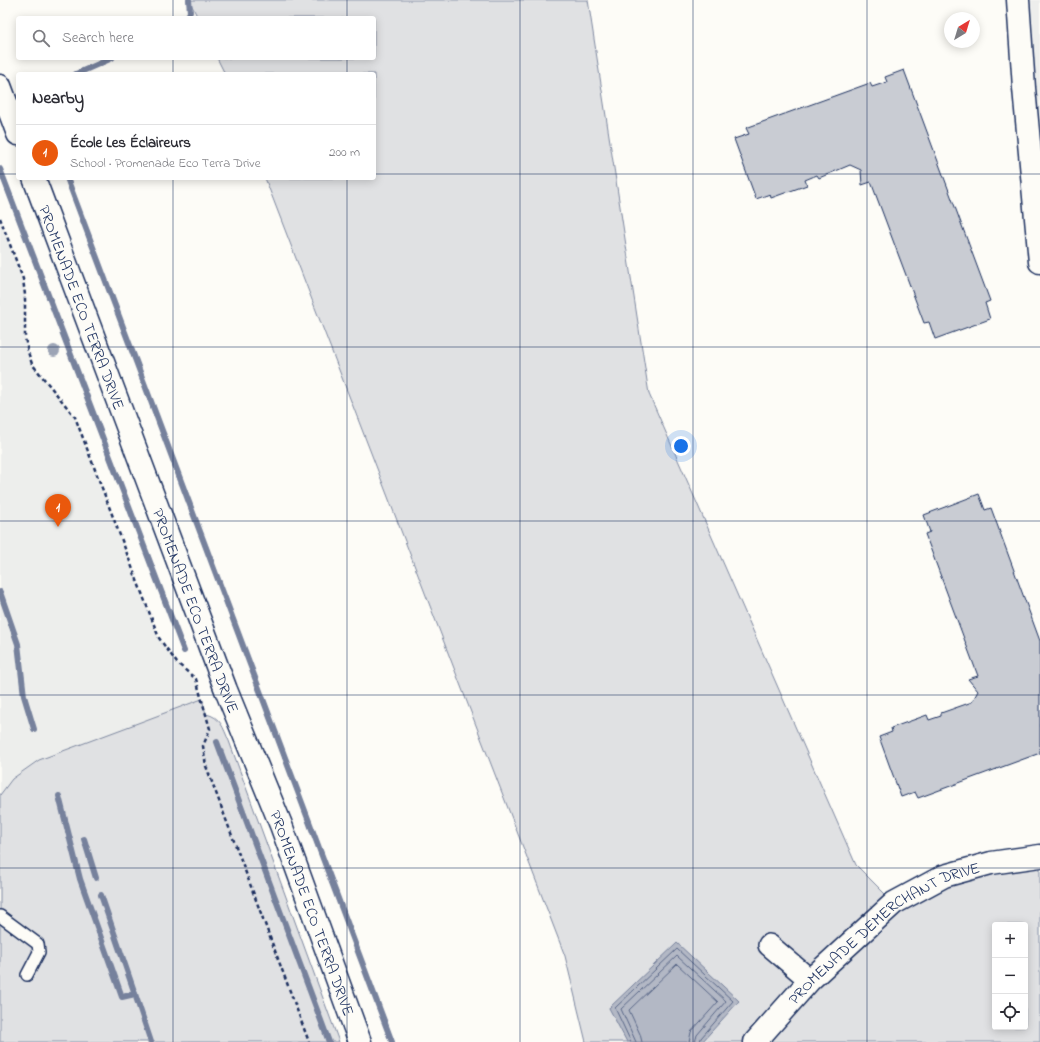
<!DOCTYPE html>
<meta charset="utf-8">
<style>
body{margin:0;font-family:"Indie Flower",sans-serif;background:#f7f7f7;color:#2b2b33}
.controls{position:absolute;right:12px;bottom:12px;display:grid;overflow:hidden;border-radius:4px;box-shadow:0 2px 10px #0003}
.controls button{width:36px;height:36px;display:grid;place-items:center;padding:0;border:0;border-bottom:1px solid #e1e1e2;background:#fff;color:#2b2b33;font:20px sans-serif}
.compass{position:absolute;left:944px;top:12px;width:36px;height:36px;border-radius:50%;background:#fff;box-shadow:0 2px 10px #0003;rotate:38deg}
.you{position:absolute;left:681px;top:446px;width:14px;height:14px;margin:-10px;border:3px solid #fff;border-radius:50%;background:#1a73e8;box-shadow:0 0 0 6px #1a73e833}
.badge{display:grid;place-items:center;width:26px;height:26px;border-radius:50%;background:#ea580c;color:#fff;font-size:13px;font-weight:700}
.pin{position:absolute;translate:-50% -33px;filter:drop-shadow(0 1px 2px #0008)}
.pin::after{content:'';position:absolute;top:21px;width:14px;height:12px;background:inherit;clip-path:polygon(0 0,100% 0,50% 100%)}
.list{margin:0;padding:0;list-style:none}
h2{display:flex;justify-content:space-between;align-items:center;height:52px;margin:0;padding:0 16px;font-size:17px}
h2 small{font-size:13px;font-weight:400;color:#7c7c81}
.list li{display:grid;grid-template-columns:26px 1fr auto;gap:12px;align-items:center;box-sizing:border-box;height:56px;padding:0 16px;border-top:1px solid #e1e1e2}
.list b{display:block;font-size:15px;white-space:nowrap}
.list p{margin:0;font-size:13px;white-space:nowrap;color:#7c7c81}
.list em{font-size:13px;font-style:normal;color:#7c7c81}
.icon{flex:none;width:22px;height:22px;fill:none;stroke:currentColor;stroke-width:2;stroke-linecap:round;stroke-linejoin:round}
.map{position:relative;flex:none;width:1040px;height:1042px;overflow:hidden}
.search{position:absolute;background:#fff;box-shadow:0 2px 10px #0003;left:16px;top:16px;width:360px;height:44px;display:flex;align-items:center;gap:10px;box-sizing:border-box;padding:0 14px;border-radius:4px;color:#7c7c81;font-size:15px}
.panel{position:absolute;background:#fff;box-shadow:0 2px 10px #0003;left:16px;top:72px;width:360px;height:108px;border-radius:4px}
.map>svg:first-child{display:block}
.built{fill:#edeeec}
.green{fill:#e0e1e3;stroke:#7e88a0;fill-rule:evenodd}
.water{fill:#b3b8c5;stroke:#76819c}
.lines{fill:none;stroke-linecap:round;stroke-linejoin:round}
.shore{stroke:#586687;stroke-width:1}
.stream{stroke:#76819c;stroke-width:6}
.building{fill:#c9ccd3;stroke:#1b2f5e}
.service-casing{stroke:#1b2f5e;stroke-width:14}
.minor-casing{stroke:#1b2f5e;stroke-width:24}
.tertiary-casing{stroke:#1b2f5e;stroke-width:25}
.path{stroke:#1b2f5e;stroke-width:2.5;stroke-dasharray:4 3;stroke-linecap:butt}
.service{stroke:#fdfcf7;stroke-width:11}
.minor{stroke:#fdfcf7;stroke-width:21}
.tertiary{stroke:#fdfcf7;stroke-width:22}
.tree{fill:#9ca4b5}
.grid{fill:none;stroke:#1b2f5e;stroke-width:1;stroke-opacity:0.55}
.labels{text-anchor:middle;stroke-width:3.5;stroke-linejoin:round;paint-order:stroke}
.street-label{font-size:16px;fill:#1b2f5e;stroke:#fdfcf7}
</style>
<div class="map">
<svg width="1040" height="1042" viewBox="0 0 1040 1042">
<rect width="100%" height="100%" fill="#fdfcf7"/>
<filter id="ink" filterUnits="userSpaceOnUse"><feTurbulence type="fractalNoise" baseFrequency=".025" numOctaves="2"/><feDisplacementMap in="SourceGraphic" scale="8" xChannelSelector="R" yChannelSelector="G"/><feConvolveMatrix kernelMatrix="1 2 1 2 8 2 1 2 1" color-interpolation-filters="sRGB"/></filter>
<g filter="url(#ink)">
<!-- built -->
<g class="built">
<path d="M1018 0H1040V262Z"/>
<path d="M0 218 23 279 25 295V338L32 364 75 417 159 638 177 663 196 679 210 729 0 1042Z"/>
</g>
<!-- green -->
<g class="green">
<path d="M189 0H588L649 394 856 865 894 903 944 876 1040 858V1042H586L565 956 265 178H374V74H225L217 58H374V18H198ZM995 925H1025V1027H995Z"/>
<path d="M202 699 206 714C221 717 223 728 229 741L339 1042H0V795L12 779 39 760Z"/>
</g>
<!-- water -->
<path class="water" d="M677 943 739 1001 702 1042H627L609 1008Z"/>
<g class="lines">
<!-- shore -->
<g class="shore">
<path d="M631 1042 615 1008 677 949 733 1001 701 1038 700 1042"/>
<path d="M636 1042 621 1009 677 956 726 1001 697 1035 695 1042"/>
<path d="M642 1042 640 1034 629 1010 677 964 718 1002 691 1032 689 1042"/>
</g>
<!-- stream -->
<g class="stream">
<path d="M187 18 190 12 189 0"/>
<path d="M76 74 112 58"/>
<path d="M0 169 184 651"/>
<path d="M67 178 392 1042"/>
<path d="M0 592 18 644 24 696 34 729"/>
<path d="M217 742 329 1042"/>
<path d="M59 796 80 879 122 997 135 994 151 1042"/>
<path d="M84 839 96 878"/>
<path d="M101 895 135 994"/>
</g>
</g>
<!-- building -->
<g class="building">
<path d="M904 70 990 301 985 303 990 319 935 339 929 322 924 323 871 182 862 185 861 170 850 165 819 178 817 175 805 180 807 185 771 198 770 194 756 199 734 139 749 134 746 128 870 83 872 87 887 82 885 77Z"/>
<path d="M979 494 985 510 991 508 1040 641V753L918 798 915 792 901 797 879 737 892 732 891 728 927 715 929 720 941 716V713L972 702 978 691 968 679 978 676 925 534 930 532 924 515Z"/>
</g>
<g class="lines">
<defs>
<path id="service" d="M0 916 38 944 39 952 27 975"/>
<path id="minor" d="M769 945 810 980"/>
<g id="tertiary">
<path d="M1018 0 1024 88 1040 262"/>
<path d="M0 86 18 134"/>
<path id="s1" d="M34 178 226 690 281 825 360 1042"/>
<path id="s2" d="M755 1042 810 980 894 903 944 876 991 863 1040 856"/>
</g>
</defs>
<!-- service casing -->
<use href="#service" class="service-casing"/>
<!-- minor casing -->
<use href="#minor" class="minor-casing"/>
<!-- tertiary casing -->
<use href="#tertiary" class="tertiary-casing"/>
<!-- path -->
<path class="path" d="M0 218 23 279 25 295V338L28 352 32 364 75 417 159 638 177 663 196 679 210 729 203 746 206 766 309 1042"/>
<!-- service -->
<use href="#service" class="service"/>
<!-- minor -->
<use href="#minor" class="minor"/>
<!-- tertiary -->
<use href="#tertiary" class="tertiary"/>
</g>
<!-- trees -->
<circle class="tree" cx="54" cy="351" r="6"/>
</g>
<!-- grid -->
<path class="grid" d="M173 0V18M347 0V18M520 0V1042M693 0V1042M867 0V1042M173 58V74M347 58V74M0 174H18M374 174H1040M173 178V1042M347 178V1042M0 347H1040M0 521H1040M0 695H1040M0 868H1040"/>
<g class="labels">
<!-- street labels -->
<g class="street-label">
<text dy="6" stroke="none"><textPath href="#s1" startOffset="138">PROMENADE ECO TERRA DRIVE</textPath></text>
<text dy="6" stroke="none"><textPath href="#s1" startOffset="462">PROMENADE ECO TERRA DRIVE</textPath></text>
<text dy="6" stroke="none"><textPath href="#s1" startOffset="786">PROMENADE ECO TERRA DRIVE</textPath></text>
<text dy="6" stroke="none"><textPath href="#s2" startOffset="172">PROMENADE DEMERCHANT DRIVE</textPath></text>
</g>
</g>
</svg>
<div class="controls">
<button>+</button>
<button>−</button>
<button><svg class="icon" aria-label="locate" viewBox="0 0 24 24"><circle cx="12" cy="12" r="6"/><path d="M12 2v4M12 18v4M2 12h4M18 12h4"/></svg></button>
</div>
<svg class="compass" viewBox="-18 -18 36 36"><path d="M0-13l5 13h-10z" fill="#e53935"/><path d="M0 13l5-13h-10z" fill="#7c7c81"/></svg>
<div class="you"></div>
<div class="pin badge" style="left:58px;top:527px">1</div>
<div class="search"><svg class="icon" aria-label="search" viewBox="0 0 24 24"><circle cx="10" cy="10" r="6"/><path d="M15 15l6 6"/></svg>Search here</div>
<section class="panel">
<h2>Nearby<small></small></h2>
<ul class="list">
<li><span class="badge">1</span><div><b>École Les Éclaireurs</b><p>School · Promenade Eco Terra Drive</p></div><em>200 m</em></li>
</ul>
</section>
</div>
